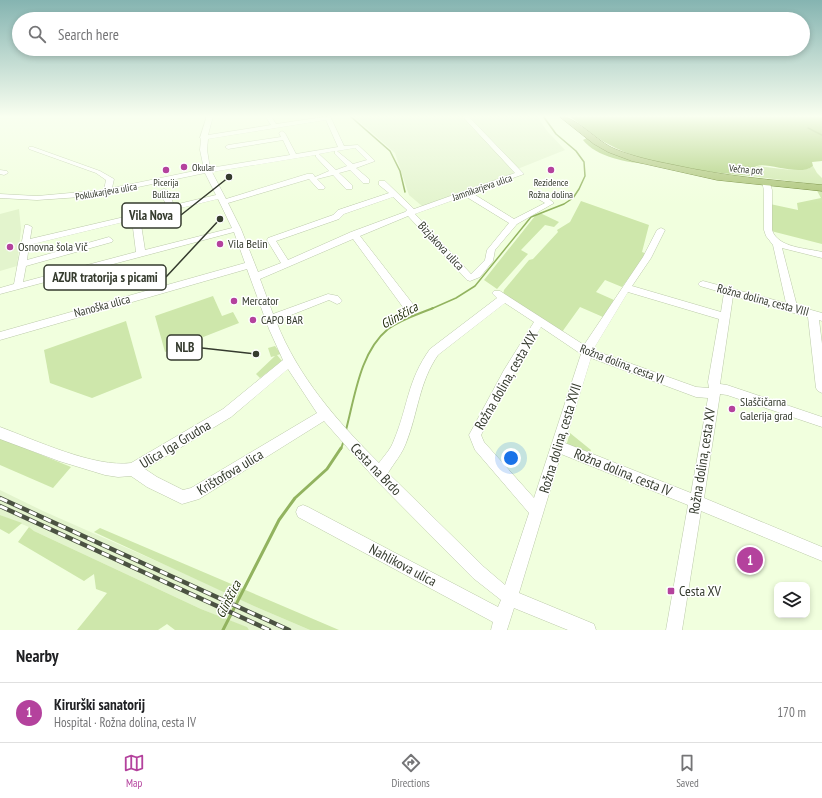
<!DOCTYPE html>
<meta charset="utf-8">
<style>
body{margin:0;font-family:"PT Sans Narrow",sans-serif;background:#f2f2f2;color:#202124}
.controls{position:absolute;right:12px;bottom:12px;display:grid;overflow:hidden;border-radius:8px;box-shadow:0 2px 6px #0003}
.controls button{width:36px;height:36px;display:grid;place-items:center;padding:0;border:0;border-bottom:1px solid #e0e0e0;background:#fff;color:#202124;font:20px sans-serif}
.you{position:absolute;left:511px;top:458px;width:14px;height:14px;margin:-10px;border:3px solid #fff;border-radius:50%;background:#1a73e8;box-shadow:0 0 0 6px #1a73e833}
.badge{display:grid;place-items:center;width:26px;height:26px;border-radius:50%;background:#b4429d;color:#fff;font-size:13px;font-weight:700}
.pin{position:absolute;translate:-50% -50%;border:2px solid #fff;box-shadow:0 1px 4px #0006}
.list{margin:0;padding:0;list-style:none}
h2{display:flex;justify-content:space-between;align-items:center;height:52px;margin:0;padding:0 16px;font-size:17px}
h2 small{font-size:13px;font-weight:400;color:#757577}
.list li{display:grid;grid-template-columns:26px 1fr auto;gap:12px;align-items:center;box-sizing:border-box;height:60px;padding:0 16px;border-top:1px solid #e0e0e0}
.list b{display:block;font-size:15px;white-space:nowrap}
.list p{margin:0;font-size:13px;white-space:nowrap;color:#757577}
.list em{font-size:13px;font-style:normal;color:#757577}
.icon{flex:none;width:22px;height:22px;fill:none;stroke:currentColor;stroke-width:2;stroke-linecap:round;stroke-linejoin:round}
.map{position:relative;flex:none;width:822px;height:630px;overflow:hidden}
.search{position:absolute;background:#fff;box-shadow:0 2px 6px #0003;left:12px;right:12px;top:12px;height:44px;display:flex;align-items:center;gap:10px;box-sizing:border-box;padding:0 14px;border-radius:22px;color:#757577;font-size:15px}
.sheet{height:112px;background:#fff}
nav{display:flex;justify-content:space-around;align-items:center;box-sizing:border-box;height:56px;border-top:1px solid #e0e0e0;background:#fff;font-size:11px;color:#757577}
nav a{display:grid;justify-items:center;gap:2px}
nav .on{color:#b4429d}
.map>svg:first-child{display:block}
.built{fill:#e3f4cd}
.green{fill:#cee7ab}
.forest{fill:#ac7}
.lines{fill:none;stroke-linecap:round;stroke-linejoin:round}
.stream-far2{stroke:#92b35f;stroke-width:1.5}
.stream-far1{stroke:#92b35f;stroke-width:2}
.stream{stroke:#92b35f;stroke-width:3}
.minor-casing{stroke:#bccaaa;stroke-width:1}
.major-casing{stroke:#5d7920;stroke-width:1}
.minor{fill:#fff;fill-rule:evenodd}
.major{fill:#aac375;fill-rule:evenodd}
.rail-casing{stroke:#4b5242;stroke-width:4.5}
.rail{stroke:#fff;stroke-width:3;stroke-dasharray:8;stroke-linecap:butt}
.poi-dot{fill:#b4429d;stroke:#fff;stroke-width:1.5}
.labels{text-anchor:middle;stroke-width:3;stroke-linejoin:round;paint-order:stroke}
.far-poi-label{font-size:10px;fill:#353b2e;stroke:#fff}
.far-street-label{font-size:10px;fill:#353b2e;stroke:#fff}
.poi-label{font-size:12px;fill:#353b2e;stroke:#fff;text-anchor:start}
.street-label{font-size:12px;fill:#353b2e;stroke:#fff}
.water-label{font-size:13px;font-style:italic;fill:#212e0a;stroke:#fff}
.near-street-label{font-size:14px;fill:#353b2e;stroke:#fff}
.near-poi-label{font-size:14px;fill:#353b2e;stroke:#fff;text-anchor:start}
.leader{fill:none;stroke:#353b2e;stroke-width:1.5}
.callout-dot{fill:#353b2e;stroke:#fff;stroke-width:1.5}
.callout{fill:#fff;stroke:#353b2e;stroke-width:1.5}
.callout-label{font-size:13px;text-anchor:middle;font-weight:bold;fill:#353b2e}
</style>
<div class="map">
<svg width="822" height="630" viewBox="0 0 822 630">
<rect width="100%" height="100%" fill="#f1ffde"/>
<!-- built -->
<g class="built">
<path d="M353 116H537L547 131 565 150 515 170 516 173 514 174 422 206 409 195 395 153Z"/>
<path d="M19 209 21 229 17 266 0 271V214Z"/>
<path d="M0 490 43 511 213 586 256 607 310 630H249L246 627 201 609 34 531 29 527 0 515Z"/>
</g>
<!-- green -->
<g class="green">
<path d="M758 166C771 167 804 174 813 166L817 173 822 178V185L751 176 748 172Z"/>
<path d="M816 189 822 190V244L771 231 770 204 798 210 797 203 821 198Z"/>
<path d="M581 201 649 225 642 252 647 254 622 287 605 280 596 292 614 300 603 317 580 307 562 332 503 294 504 290 529 260 533 259 558 232 557 230 570 222Z"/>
<path d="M540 213 559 222 554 227 545 225 521 250 528 254 497 289 484 280 535 216Z"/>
<path d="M213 296 222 316 233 312 239 323 165 352 155 316Z"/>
<path d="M126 321 142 378 92 398 50 383 44 350Z"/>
<path d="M275 346 281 354 277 355 282 361 260 378 256 374 275 356 271 357 268 348Z"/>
<path d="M570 433 591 450 589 454 566 446Z"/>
<path d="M0 438 71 467 53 488 0 465Z"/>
<path d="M0 515 22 523 9 534 0 529Z"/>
<path d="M29 527 34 531 201 609 247 627 249 630H175L167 624 158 630H77L107 593 96 589 94 574 84 581 18 542Z"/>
<path d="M100 528 339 630H310L256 607 94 532Z"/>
</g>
<!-- forest -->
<g class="forest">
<path d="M569 116H822V161L812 162 813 166C800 177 768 162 757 166 754 167 751 170 748 171L751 176C704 171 651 168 608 144 594 137 582 125 569 116Z"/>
<path d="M587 138 649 164C628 163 596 157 583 140Z"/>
</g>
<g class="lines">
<!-- stream-far2 -->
<g class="stream-far2">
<path d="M350 116 390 151 400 171 405 192"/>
<path d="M821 116 822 118"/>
<path d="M808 128 822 135"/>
<path d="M431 309 456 298 475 286 531 217 564 204 573 198 579 189 585 176 584 162 576 151 556 134 543 116"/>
</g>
<!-- stream-far1 -->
<g class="stream-far1">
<path d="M346 430C355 396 360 352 388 329 401 319 419 314 433 308"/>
<path d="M341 449 344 440"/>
</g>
<!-- stream -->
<path class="stream" d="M223 630 279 520 295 498 327 469 341 448"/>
<defs>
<g id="minor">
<path d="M207 116H213L208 135 271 125 265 116H271L276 124 330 116 344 146 358 145 375 161 356 168 369 179V183H363L350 170 339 173 352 185V189H346L333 175 317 179 325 187 324 189H318L309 179 228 203 241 229 258 272 281 263 267 240 268 238 333 215 338 210 389 193 379 185V181H385L414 209 515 173 462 116H468L524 174 472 193 514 219 545 203 535 197V193H541L554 203 517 224 495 250 493 261 480 277 470 281 467 280 408 216 360 236 416 308 417 311 412 315 408 314 353 239 260 279 273 314 328 294 338 296 342 301 340 303 337 304 329 300 276 321C298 377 337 421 379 463 384 456 391 449 394 440 408 407 407 381 430 349L497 298 492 293 494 291H500L584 345 643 257 657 230 661 228 665 230 651 258 632 286 721 312 724 293 700 286 698 284 700 282 703 281 786 303 773 245 766 236 764 230V190L762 182 769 180 772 190V230C778 248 806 248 822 252V258L782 248 797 306 822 313V321L819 320 822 344V393L818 391 816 388 808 317 733 296 720 384 727 385 822 417V427L727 395 720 394 704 498 822 547V561L701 511 682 630H666L688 505 561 454 519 593 594 624 596 630H568L514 608 507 630H491L493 622 298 517 296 512 298 507 303 505 308 507 498 607 501 600 473 578 376 480 324 421 199 499 182 504 147 487 131 476 118 477 105 475 59 461 0 439V427C35 440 95 468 131 463L223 409 283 360 269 329 247 269 0 340V332L245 263 234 232 0 294V288L14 284 25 225H28L32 227 30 239 167 207 160 191 164 189 168 191 174 205 216 195 205 173 95 196 37 200 0 198V194L37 196 104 190 106 180 96 173 29 149V147H33L100 171 114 179 112 188 204 169 200 150 201 139 200 138ZM326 120 338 147 296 154 285 133 282 131 279 133 281 137 228 145 225 147 228 149 283 140 290 155 210 168 207 150 208 139ZM355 148 367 160 353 164 337 151ZM335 151V154L347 166 336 170 319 154ZM316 155V157L329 171 315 177 313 174H307L226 199 212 172ZM465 196 509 223 487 250 485 260 471 274 415 214ZM393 197 407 210 405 212 351 232 288 260 276 241 339 219 344 214ZM218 199 232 228 145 250 140 218ZM132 220 136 252 23 282 26 266 112 242 113 240 109 237 27 260 29 245ZM628 292 719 319 708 382 709 388 696 387 593 350ZM505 303 534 322 504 370 469 435 475 450 529 513 505 585 484 567 388 473C394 463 402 454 406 443 418 413 419 382 438 355ZM541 327 581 354 534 498 484 442 481 435 512 376ZM591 358 696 397 708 398 691 493 565 443ZM288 369 317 413 191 488 183 490 157 477 145 469 231 417Z"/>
<path d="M0 170 7 171 8 173 4 175 0 174Z"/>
</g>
<path id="major" d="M559 116C576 116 597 142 615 149 634 157 654 161 674 165 723 176 772 180 822 185V191L717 180 632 161 608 152 594 144Z"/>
</defs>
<!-- minor casing -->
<use href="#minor" class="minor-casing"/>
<!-- major casing -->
<use href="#major" class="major-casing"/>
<!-- minor -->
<use href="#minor" class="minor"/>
<!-- major -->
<use href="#major" class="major"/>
<defs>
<g id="rail">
<path d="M0 498 289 630"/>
<path d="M0 506 269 630"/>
</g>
</defs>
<!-- rail casing -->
<use href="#rail" class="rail-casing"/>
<!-- rail -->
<use href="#rail" class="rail"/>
</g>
<!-- sky -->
<linearGradient id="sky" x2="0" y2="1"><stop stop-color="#85b4b1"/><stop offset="0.57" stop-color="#f9fff0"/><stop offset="1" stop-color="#f9fff0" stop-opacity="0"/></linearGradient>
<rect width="822" height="204" fill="url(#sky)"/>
<!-- markers -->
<g class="poi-dot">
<circle cx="184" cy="167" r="4"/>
<circle cx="166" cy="170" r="4"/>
<circle cx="551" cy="170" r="4"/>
<circle cx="220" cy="244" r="4"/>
<circle cx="10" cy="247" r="4"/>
<circle cx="234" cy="301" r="4"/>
<circle cx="253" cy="320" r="4"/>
<circle cx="732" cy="409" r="4"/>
<rect x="667" y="587" width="8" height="8" rx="2"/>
</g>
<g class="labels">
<!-- far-poi labels -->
<g class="far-poi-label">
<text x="192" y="171" text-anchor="start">Okular</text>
<text x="166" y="186">Picerija<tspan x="166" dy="12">Bullizza</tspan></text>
<text x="551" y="186">Rezidence<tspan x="551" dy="12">Rožna dolina</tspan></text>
</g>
<!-- far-street labels -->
<g class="far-street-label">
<text transform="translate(746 169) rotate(5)" y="4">Večna pot</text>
<text transform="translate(482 187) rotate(-19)" y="4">Jamnikarjeva ulica</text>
<text transform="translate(106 191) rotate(-10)" y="4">Poklukarjeva ulica</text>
</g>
<!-- poi labels -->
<g class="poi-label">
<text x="228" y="248">Vila Belin</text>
<text x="18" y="251">Osnovna šola Vič</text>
<text x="242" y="305">Mercator</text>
<text x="261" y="324">CAPO BAR</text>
<text x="740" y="406">Slaščičarna<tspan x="740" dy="14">Galerija grad</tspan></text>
</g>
<!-- street labels -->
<g class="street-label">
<text transform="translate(441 246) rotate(47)" y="4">Bizjakova ulica</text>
<text transform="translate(763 300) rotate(15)" y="4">Rožna dolina, cesta VIII</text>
<text transform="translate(102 306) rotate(-15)" y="4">Nanoška ulica</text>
<text transform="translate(622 364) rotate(21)" y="4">Rožna dolina, cesta VI</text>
</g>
<!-- water labels -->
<g class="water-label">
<text transform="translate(399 315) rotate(-29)" y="5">Glinščica</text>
<text transform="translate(228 599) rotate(-63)" y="5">Glinščica</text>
</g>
<!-- near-street labels -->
<g class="near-street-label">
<text transform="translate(506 380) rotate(-60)" y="5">Rožna dolina, cesta XIX</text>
<text transform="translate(560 438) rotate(-73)" y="5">Rožna dolina, cesta XVII</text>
<text transform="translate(175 444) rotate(-31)" y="5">Ulica Iga Grudna</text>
<text transform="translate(702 461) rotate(-81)" y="5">Rožna dolina, cesta XV</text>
<text transform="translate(376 469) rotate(46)" y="5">Cesta na Brdo</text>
<text transform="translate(230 472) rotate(-31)" y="5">Krištofova ulica</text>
<text transform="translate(623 472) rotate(22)" y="5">Rožna dolina, cesta IV</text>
<text transform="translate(403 565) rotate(28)" y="5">Nahlikova ulica</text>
</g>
<!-- near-poi labels -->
<g class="near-poi-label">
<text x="679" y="596">Cesta XV</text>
</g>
</g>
<!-- callouts -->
<path class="leader" d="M229 177L181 215M220 219L166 277M256 354L202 348"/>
<g class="callout-dot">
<circle cx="229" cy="177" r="4"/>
<circle cx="220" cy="219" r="4"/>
<circle cx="256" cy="354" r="4"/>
</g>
<g class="callout">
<rect x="122" y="203" width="59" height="25" rx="4"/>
<rect x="44" y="265" width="122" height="25" rx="4"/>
<rect x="167" y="335" width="35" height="25" rx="4"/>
</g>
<g class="callout-label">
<text x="151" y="220">Vila Nova</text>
<text x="105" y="282">AZUR tratorija s picami</text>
<text x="185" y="352">NLB</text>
</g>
</svg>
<div class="controls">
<button><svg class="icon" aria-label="layers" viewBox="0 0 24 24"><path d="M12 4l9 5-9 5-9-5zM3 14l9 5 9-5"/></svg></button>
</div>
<div class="you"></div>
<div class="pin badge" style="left:750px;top:560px">1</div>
<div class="search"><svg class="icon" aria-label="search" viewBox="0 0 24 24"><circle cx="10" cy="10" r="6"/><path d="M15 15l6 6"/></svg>Search here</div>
</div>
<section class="sheet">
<h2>Nearby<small></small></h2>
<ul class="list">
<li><span class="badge">1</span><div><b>Kirurški sanatorij</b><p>Hospital · Rožna dolina, cesta IV</p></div><em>170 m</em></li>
</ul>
</section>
<nav>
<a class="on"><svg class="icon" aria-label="map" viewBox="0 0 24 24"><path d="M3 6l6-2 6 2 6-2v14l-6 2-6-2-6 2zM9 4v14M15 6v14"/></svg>Map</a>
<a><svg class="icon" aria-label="directions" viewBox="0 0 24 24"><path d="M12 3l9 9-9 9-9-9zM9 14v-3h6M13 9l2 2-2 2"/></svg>Directions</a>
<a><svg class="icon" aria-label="saved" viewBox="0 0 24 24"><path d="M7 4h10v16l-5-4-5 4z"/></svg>Saved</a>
</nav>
